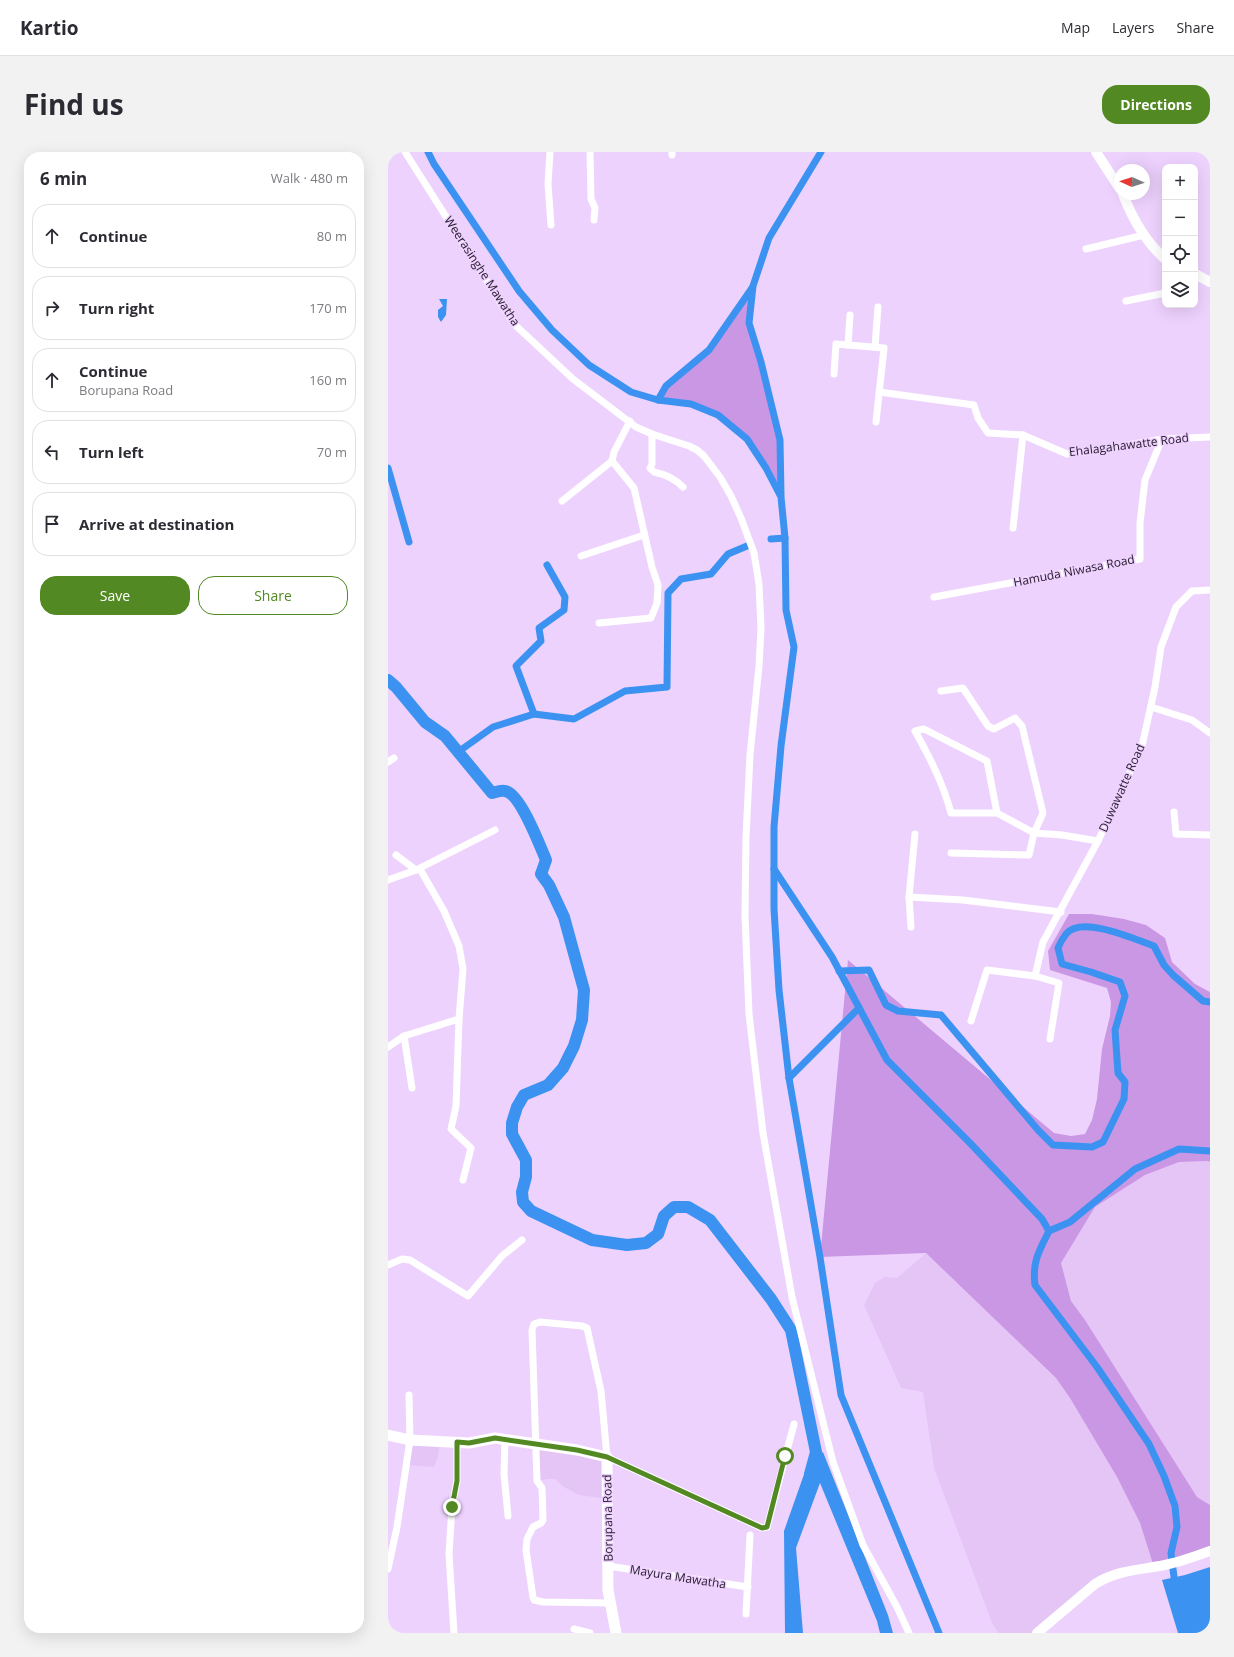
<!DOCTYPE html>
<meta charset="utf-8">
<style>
body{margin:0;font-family:"Open Sans",sans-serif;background:#f2f2f3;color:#2b2b33}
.controls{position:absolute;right:12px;top:12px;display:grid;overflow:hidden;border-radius:8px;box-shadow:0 4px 16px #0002}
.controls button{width:36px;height:36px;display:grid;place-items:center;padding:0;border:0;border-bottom:1px solid #e1e1e2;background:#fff;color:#2b2b33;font:20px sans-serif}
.compass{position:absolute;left:726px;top:12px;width:36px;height:36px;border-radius:50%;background:#fff;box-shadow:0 4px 16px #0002;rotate:273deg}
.stop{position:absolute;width:12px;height:12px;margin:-9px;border:3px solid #538923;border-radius:50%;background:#fff}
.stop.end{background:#538923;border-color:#fff;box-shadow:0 1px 4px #0008}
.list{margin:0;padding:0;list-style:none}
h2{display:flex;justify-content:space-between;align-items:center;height:52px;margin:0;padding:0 16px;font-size:17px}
h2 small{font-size:13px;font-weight:400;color:#7c7c81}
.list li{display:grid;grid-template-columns:26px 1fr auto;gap:12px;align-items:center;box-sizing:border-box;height:64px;margin:0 8px 8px;padding:0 8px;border:1px solid #e1e1e2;border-radius:16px}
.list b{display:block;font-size:15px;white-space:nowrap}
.list p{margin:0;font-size:13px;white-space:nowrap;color:#7c7c81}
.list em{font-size:13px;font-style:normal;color:#7c7c81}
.actions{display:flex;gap:8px;padding:12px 16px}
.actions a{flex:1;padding:9px 0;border:1px solid #538923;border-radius:16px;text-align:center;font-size:14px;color:#538923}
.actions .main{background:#538923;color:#fff}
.icon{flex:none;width:22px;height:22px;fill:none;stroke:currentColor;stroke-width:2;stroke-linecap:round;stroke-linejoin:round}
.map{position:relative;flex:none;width:822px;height:1481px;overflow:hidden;border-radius:16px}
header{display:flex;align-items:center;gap:24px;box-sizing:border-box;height:56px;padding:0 20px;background:#fff;border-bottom:1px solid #e1e1e2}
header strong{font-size:19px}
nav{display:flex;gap:22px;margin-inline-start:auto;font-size:14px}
.intro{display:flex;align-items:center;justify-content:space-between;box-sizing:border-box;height:96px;padding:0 24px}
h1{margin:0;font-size:28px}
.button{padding:10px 18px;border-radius:16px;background:#538923;color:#fff;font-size:14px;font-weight:700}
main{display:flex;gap:24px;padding:0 24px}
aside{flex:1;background:#fff;border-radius:16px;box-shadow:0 4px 16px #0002}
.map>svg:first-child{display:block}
.built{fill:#e4c5f6}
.green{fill:#c997e3}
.water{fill:#3c92f1}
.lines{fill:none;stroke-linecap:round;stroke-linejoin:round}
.canal{stroke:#3c92f1;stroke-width:7}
.river{stroke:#3c92f1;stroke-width:12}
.street{stroke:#fff;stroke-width:7}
.secondary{stroke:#fff;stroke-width:10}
.primary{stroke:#fff;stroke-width:11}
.route{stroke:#538923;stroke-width:5}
.labels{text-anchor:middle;stroke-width:3;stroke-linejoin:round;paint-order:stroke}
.street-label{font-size:12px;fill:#26192d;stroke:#eed2fe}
</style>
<header>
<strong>Kartio</strong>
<nav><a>Map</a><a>Layers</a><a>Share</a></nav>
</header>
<div class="intro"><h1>Find us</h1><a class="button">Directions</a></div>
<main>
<aside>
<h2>6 min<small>Walk · 480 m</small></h2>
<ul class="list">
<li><svg class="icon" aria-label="ahead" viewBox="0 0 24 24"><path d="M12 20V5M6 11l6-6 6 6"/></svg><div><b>Continue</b></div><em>80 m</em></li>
<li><svg class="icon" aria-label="right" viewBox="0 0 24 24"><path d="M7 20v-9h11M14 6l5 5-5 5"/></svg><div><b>Turn right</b></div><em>170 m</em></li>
<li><svg class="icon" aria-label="ahead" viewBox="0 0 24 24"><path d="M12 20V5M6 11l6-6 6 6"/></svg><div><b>Continue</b><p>Borupana Road</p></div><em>160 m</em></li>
<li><svg class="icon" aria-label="left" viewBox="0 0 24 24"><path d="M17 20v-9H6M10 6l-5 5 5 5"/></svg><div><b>Turn left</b></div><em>70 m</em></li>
<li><svg class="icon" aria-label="arrive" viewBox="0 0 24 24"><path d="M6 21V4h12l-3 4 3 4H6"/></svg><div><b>Arrive at destination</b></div></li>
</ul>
<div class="actions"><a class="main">Save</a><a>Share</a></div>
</aside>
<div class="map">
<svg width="822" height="1481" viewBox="0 0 822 1481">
<rect width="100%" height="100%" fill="#eed2fe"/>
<!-- built -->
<g class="built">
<path d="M820 1009 822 1010V1353L809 1345 697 1168 683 1149 673 1111 707 1055 757 1023 791 1010Z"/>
<path d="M538 1101 668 1226 682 1246 729 1325 752 1371 766 1415 723 1423 649 1481H611L604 1471 546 1316 535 1240 513 1236 476 1153 487 1131 497 1125 509 1126Z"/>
<path d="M22 1288 51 1294 50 1305 46 1315 19 1313Z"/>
<path d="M147 1291 219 1305 214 1346 191 1343 176 1335 167 1327H160L149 1329Z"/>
</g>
<!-- green -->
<g class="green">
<path d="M361 145 359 170 375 226 389 288 390 333 360 284 331 262 305 250 273 246 281 235 323 200Z"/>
<path d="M681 762H704L736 767 758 773 777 786 784 810 807 832 822 840V1010L820 1009 791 1010 757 1023 707 1055 673 1111 683 1149 697 1168 809 1345 822 1353V1399L766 1415 752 1371 729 1325 682 1246 668 1226 538 1101 432 1105 460 808 666 981 683 984 697 982 704 968 709 947 714 897 722 864 723 850 719 836 662 818 660 799Z"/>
</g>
<!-- water -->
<g class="water">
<path d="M51 147H59L58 163 53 170 50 165V158L55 154Z"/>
<path d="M435 1300 500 1463 505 1481H492L489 1469 432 1331 408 1396 415 1481H397L396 1379 420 1311Z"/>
<path d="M822 1415V1481H790L774 1428 797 1423Z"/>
</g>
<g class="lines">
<!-- canal -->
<g class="canal">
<path d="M40 0 46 12 131 139 164 178 201 213 243 240 270 248 303 252 330 263 359 287 378 316 393 345 397 386 398 458 406 495 393 594 386 675V757L391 838 401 926 432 1105 453 1243 551 1481"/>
<path d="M270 248 278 234 321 198 364 136"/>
<path d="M0 316 21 390"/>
<path d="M393 343 392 288 373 210 361 171 365 134 381 86 433 0"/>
<path d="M383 387 397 386"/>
<path d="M146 562 128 514 153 489 151 476 176 458 177 445 159 413"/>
<path d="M70 600 105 575 146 562 186 567 237 539 279 535 280 441 293 427 323 422 340 402 359 394"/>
<path d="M386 717 444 805 499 908 582 991 654 1067 661 1079C651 1099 644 1110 647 1133L709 1215 761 1292 776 1324 787 1354 789 1375 783 1401 786 1425"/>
<path d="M451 819 481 818 498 853 510 859 553 863 650 978 665 993 704 995 715 990 736 947 737 930 730 921 727 878 737 844 732 830 703 820 674 812 670 796C672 791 675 786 678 782 694 763 746 787 766 794L776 813 785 823 815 849 822 850"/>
<path d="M401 926 471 856"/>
<path d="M661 1079 682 1070 747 1017 791 997 822 999"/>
</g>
<!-- river -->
<path class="river" d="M0 528 8 535 37 570 57 584 104 641C108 640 113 638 117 639 132 641 152 694 158 708L153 722 161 733 176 765 196 838 194 868 186 894 175 916 160 933 136 943 129 955 124 971V982L138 1008V1025L134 1040 135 1050 143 1059 204 1088 239 1093 258 1091 270 1082 276 1064 286 1055H300L322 1068 383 1147 403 1178 428 1300 422 1322"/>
<!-- street -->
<g class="street">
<path d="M17 0 126 172 185 227 248 275 264 282 301 294 309 298 316 304 332 325 343 344 353 366 366 401 371 432 373 476 371 514 362 603 358 685 357 763 361 862 375 981 404 1145 445 1310 475 1393 509 1455 521 1481"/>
<path d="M162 0 160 32 163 73"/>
<path d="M202 0 203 47 207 56 206 68"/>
<path d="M284 0V3"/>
<path d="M698 97 756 83"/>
<path d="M738 149 777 141"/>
<path d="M460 193 462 163"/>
<path d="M487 195 490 155"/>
<path d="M446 222 448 192 496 196 488 270"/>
<path d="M491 240 586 253 590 266 600 281 635 283 679 302 707 299 774 287 822 285"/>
<path d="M264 282V312L262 316 266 320C276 322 287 327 295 335"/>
<path d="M174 349 224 309 226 300 242 269"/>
<path d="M625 376 635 283"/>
<path d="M193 404 256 383"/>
<path d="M546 445 752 407V371L757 328 774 287"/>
<path d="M211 471 263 466 269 451 270 433 264 415 246 336 224 309"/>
<path d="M553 539 575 536 600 574 606 577 627 566 634 574 655 661 646 681 641 703 563 701"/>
<path d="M763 555 804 568 822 581"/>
<path d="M0 610 6 606"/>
<path d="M786 660 788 682 822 683"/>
<path d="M609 661H563C555 631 542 606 527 579L536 577 599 609 609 661 646 681 674 683 710 689"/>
<path d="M527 682 521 745 575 748 673 760"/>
<path d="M8 703 28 718"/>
<path d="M32 717 56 759 71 794 75 817 71 867"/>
<path d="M0 728 28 718 107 678"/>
<path d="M521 745 523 775"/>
<path d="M647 824 655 790 710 689 754 594 767 535 773 495 788 455 804 439 822 438"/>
<path d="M583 869 599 818 647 824 671 831 662 887"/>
<path d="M16 884 24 936"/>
<path d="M0 895 16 884 71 867 68 954 63 977 83 996 75 1028"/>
<path d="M0 1113 14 1107 22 1108 80 1144 114 1104 134 1088"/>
<path d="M117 1287 116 1322 120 1364"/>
<path d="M220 1414 360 1435"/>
<path d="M0 1417 9 1375 22 1288 21 1243"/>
<path d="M222 1451 155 1450 146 1448 145 1445 138 1398 139 1387 145 1375 153 1371 155 1368 154 1336 149 1329 144 1178 146 1172 152 1170 194 1174 199 1176 213 1239 219 1305 374 1376 379 1375 406 1272"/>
<path d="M358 1462 362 1383"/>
<path d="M186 1477 202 1481"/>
<path d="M66 1481 61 1402 64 1355 69 1329V1289"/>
</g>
<!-- secondary -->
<g class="secondary">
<path d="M708 0 732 37"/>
<path d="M735 42C744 66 757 89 777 107"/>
<path d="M807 122 822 130"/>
<path d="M649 1481 707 1432C728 1419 748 1418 772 1414 789 1411 806 1405 822 1399"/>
</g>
<!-- primary -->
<path class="primary" d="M0 1283 22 1288 81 1291 107 1286 189 1298 219 1305 220 1438 228 1481"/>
</g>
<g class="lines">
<!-- route -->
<path class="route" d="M64 1355 69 1329V1290L81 1291 107 1286 189 1298 219 1305 374 1376 379 1375 397 1304"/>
</g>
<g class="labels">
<!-- street labels -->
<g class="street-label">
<text transform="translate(94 119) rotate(57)" y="4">Weerasinghe Mawatha</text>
<text transform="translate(741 293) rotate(-7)" y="4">Ehalagahawatte Road</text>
<text transform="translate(686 419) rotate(-11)" y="4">Hamuda Niwasa Road</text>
<text transform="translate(734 636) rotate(-66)" y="4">Duwawatte Road</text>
<text transform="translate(220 1366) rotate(-91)" y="4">Borupana Road</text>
<text transform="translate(290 1425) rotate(9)" y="4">Mayura Mawatha</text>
</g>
</g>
</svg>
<div class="controls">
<button>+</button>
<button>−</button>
<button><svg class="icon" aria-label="locate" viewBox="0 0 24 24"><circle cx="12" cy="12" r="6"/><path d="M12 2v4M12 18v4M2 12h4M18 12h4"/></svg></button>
<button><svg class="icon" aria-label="layers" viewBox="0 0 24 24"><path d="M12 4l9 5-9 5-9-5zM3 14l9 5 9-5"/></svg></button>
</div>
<svg class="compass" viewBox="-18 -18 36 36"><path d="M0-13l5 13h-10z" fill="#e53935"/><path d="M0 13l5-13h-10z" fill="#7c7c81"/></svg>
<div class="stop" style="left:397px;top:1304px"></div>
<div class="stop end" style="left:64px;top:1355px"></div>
</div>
</main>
